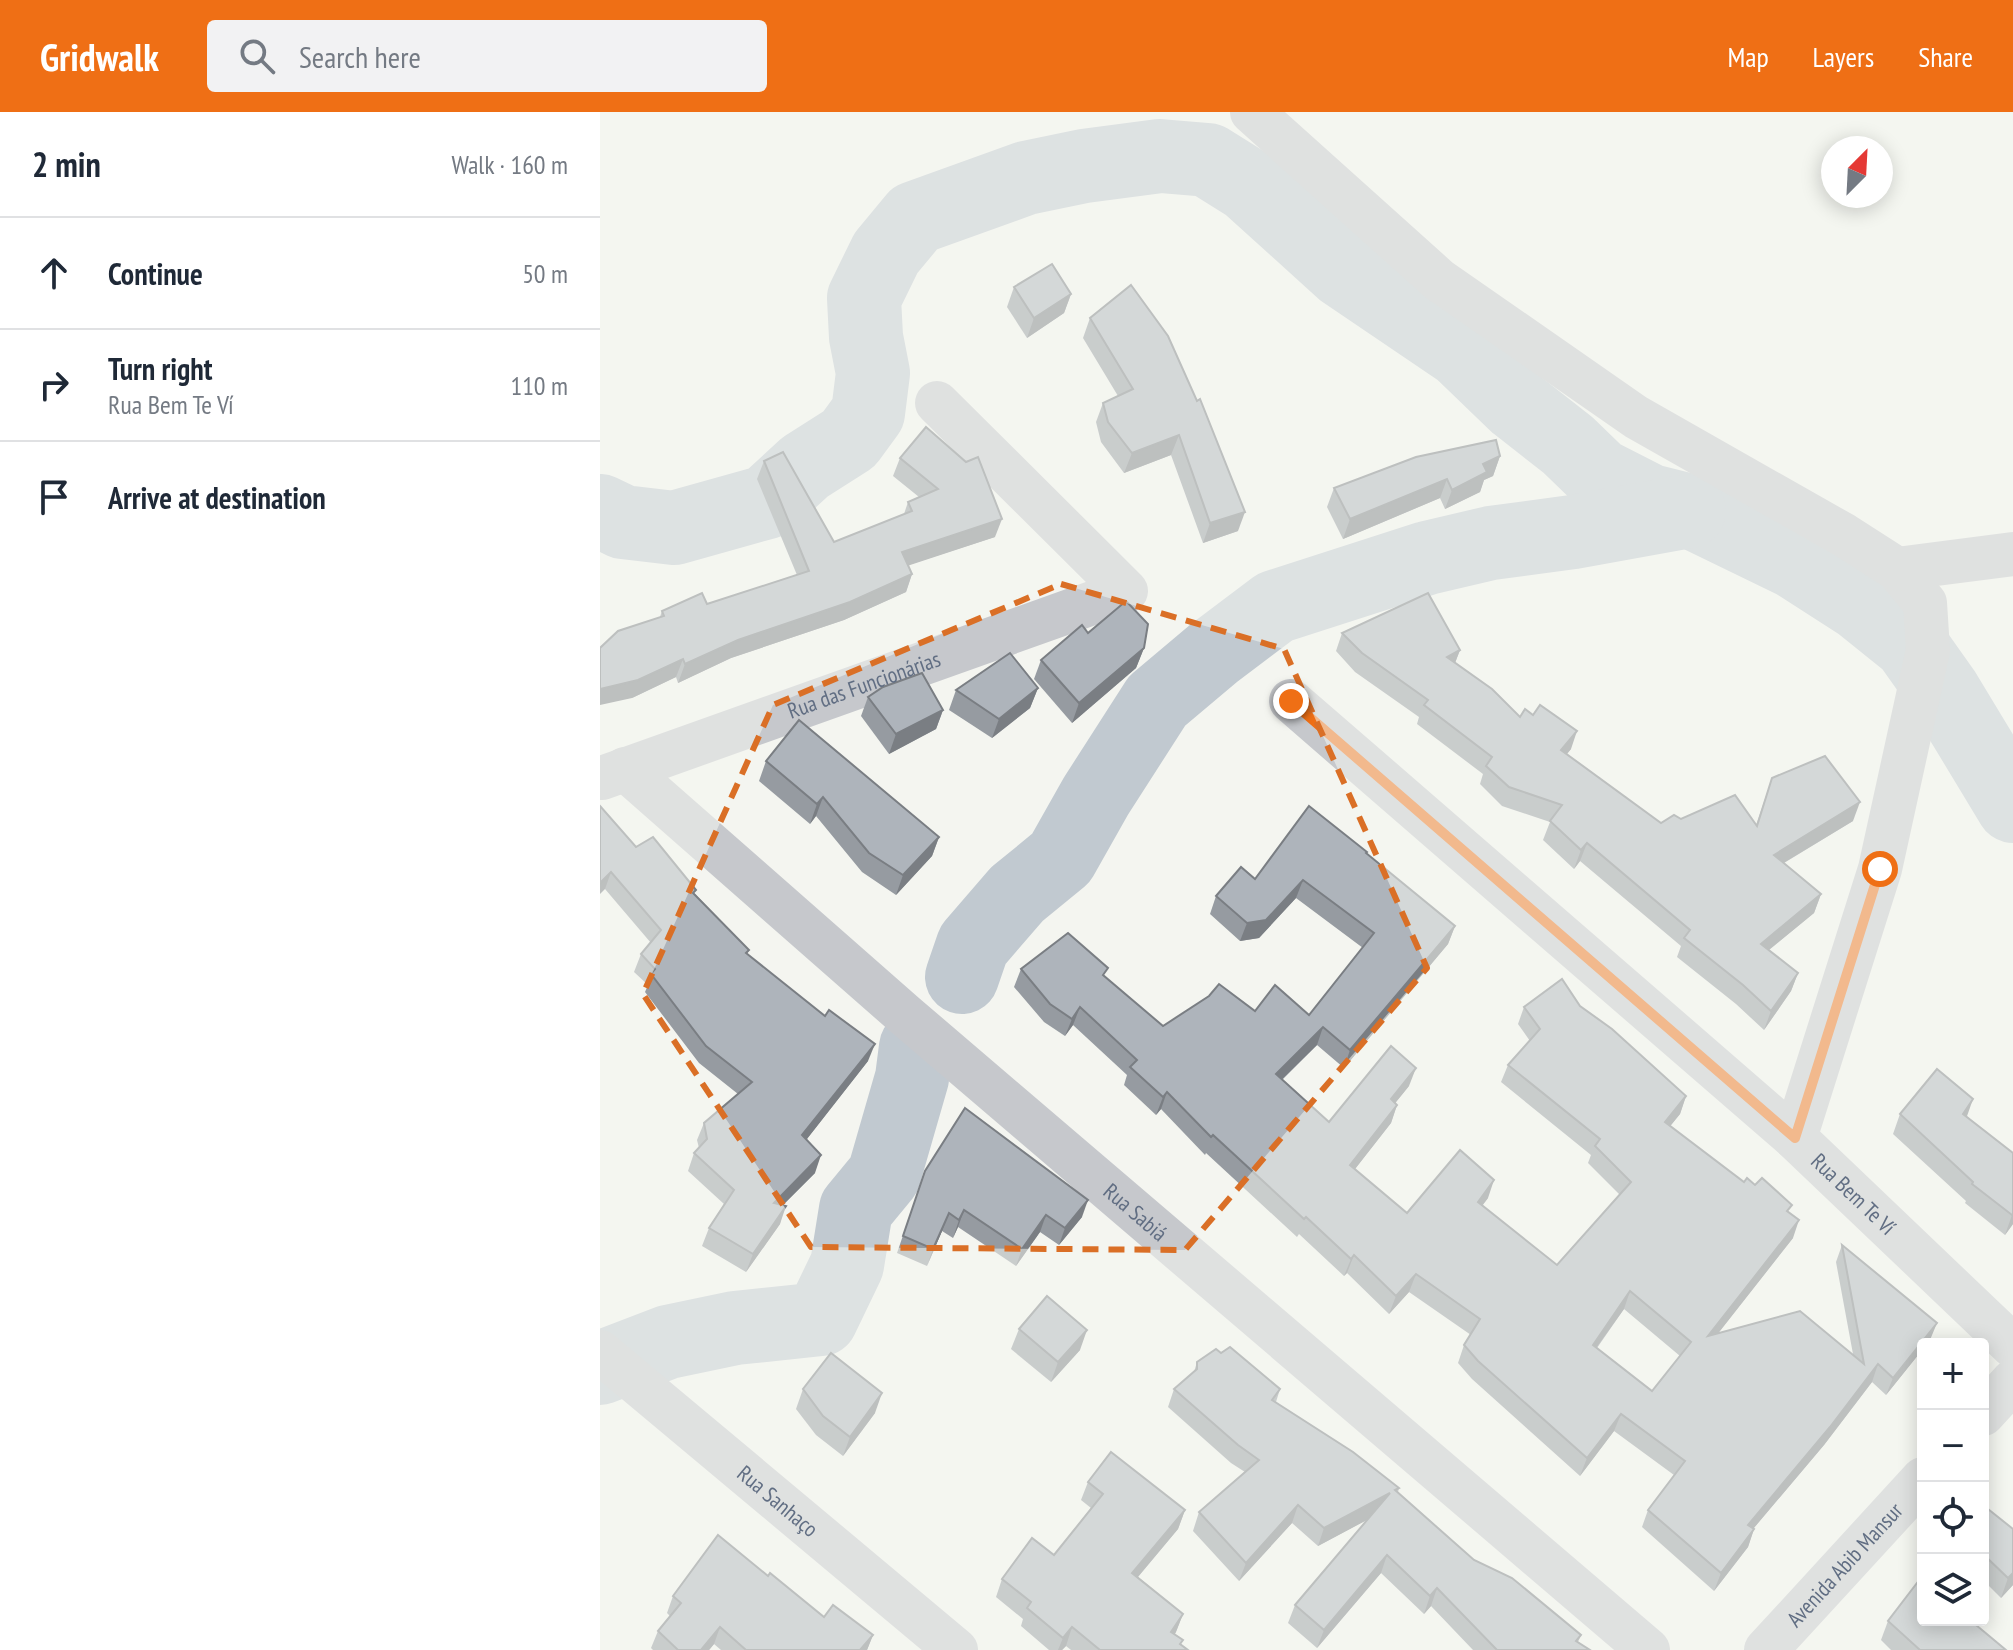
<!DOCTYPE html>
<meta charset="utf-8">
<style>
body{margin:0;font-family:"PT Sans Narrow",sans-serif;background:#f2f2f3;color:#1f2937}
.controls{position:absolute;right:24px;bottom:24px;display:grid;overflow:hidden;border-radius:8px;box-shadow:0 4px 20px #0003}
.controls button{width:72px;height:72px;display:grid;place-items:center;padding:0;border:0;border-bottom:2px solid #e0e1e3;background:#fff;color:#1f2937;font:40px sans-serif}
.compass{position:absolute;left:1221px;top:24px;width:72px;height:72px;border-radius:50%;background:#fff;box-shadow:0 4px 20px #0003;rotate:24deg}
.stop{position:absolute;width:24px;height:24px;margin:-18px;border:6px solid #ef6f15;border-radius:50%;background:#fff}
.stop.end{background:#ef6f15;border-color:#fff;box-shadow:0 2px 8px #0008}
.list{margin:0;padding:0;list-style:none}
h2{display:flex;justify-content:space-between;align-items:center;height:104px;margin:0;padding:0 32px;font-size:34px}
h2 small{font-size:26px;font-weight:400;color:#747a83}
.list li{display:grid;grid-template-columns:52px 1fr auto;gap:24px;align-items:center;box-sizing:border-box;height:112px;padding:0 32px;border-top:2px solid #e0e1e3}
.list b{display:block;font-size:30px;white-space:nowrap}
.list p{margin:0;font-size:26px;white-space:nowrap;color:#747a83}
.list em{font-size:26px;font-style:normal;color:#747a83}
.icon{flex:none;width:44px;height:44px;fill:none;stroke:currentColor;stroke-width:2;stroke-linecap:round;stroke-linejoin:round}
.map{position:relative;flex:none;width:1413px;height:1538px;overflow:hidden}
header{display:flex;align-items:center;gap:48px;box-sizing:border-box;height:112px;padding:0 40px;background:#ef6f15;color:#fff}
header strong{font-size:38px}
nav{display:flex;gap:44px;margin-inline-start:auto;font-size:28px}
.search{width:560px;height:72px;background:#f2f2f3;display:flex;align-items:center;gap:20px;box-sizing:border-box;padding:0 28px;border-radius:8px;color:#747a83;font-size:30px}
main{display:flex}
aside{flex:1;background:#fff}
.map>svg:first-child{display:block}
.lines{fill:none;stroke-linecap:round;stroke-linejoin:round}
.river{stroke:#c1c9d0;stroke-width:74}
.minor{stroke:#c6c8cc;stroke-width:44}
.wall{fill:#969ba1;fill-rule:evenodd}
.shaded-wall{fill:#7a7e83}
.building{fill:#aeb4bb;stroke:#7a7e83;stroke-width:2;fill-rule:evenodd}
.route{stroke:#ef6f15;stroke-width:10}
.marked{fill:none;stroke:#da6f26;stroke-width:6;stroke-dasharray:16 10;stroke-linejoin:round}
.labels{text-anchor:middle;stroke-width:8;stroke-linejoin:round;paint-order:stroke}
.street-label{font-size:22px;fill:#616e83;stroke:#fff}
</style>
<header>
<strong>Gridwalk</strong>
<div class="search"><svg class="icon" aria-label="search" viewBox="0 0 24 24"><circle cx="10" cy="10" r="6"/><path d="M15 15l6 6"/></svg>Search here</div>
<nav><a>Map</a><a>Layers</a><a>Share</a></nav>
</header>
<main>
<aside>
<h2>2 min<small>Walk · 160 m</small></h2>
<ul class="list">
<li><svg class="icon" aria-label="ahead" viewBox="0 0 24 24"><path d="M12 20V5M6 11l6-6 6 6"/></svg><div><b>Continue</b></div><em>50 m</em></li>
<li><svg class="icon" aria-label="right" viewBox="0 0 24 24"><path d="M7 20v-9h11M14 6l5 5-5 5"/></svg><div><b>Turn right</b><p>Rua Bem Te Ví</p></div><em>110 m</em></li>
<li><svg class="icon" aria-label="arrive" viewBox="0 0 24 24"><path d="M6 21V4h12l-3 4 3 4H6"/></svg><div><b>Arrive at destination</b></div></li>
</ul>
</aside>
<div class="map">
<svg width="1413" height="1538" viewBox="0 0 1413 1538">
<rect width="100%" height="100%" fill="#f4f5f0"/>
<g class="lines">
<!-- river -->
<g class="river">
<path d="M0 399 23 410 74 416 167 390 205 355 249 327 268 301 273 261 266 225 264 186 286 141 315 106 426 66 484 54 560 44 608 48 648 73 743 159 861 239 917 293 968 333 999 363 1050 389 1090 399 1195 450 1259 491 1310 532 1344 580 1413 694"/>
<path d="M362 865 373 833 417 782 461 746 496 684 557 589 614 541 675 495 827 446 891 431 973 420 1089 399"/>
<path d="M0 1256 68 1230 135 1216 221 1207 247 1153 256 1097 284 1063 312 966 316 935"/>
</g>
<!-- minor -->
<g class="minor">
<path d="M652 0 839 168 1036 305 1244 423 1297 457 1325 491 1328 538 1280 757 1195 1026"/>
<path d="M1297 457 1413 442"/>
<path id="s1" d="M691 589 1195 1026 1413 1234"/>
<path id="s2" d="M25 657 305 903 1048 1538"/>
<path id="s3" d="M2 666 526 479 337 291"/>
<path id="s4" d="M0 1240 356 1538"/>
<path d="M1383 1302 1413 1269"/>
<path id="s5" d="M1166 1538 1323 1367"/>
</g>
</g>
<!-- wall -->
<g class="wall">
<path d="M531 173 638 419 603 431 571 343 524 361 501 330 496 310 503 291 518 284 483 226 490 206Z"/>
<path d="M414 175 471 182 464 201 427 226 407 195Z"/>
<path d="M326 315 395 425 308 453 312 462 306 480 244 508 131 546 78 571 76 565 32 586 62 499 107 492 197 463 157 367 164 349 234 430 304 402 308 390 319 385 293 364 300 346Z"/>
<path d="M900 344 893 364 884 368 880 380 845 397 840 386 743 427 727 395 734 376Z"/>
<path d="M488 521 544 536 536 556 472 611 434 567 441 548Z"/>
<path d="M742 521 860 538 855 551 920 605 971 637 967 642 1061 711 1081 707 1156 713 1172 666 1253 709 1184 751 1221 782 1214 801 1169 838 1198 861 1191 879 1164 918 1136 892 1077 845 1081 834 980 749 974 757 943 728 950 710 902 694 880 672 883 662 817 612 819 605 755 560 736 539Z"/>
<path d="M438 576 430 596 392 626 349 598 356 578Z"/>
<path d="M268 585 343 598 336 617 289 642 261 604Z"/>
<path d="M166 649 339 725 332 744 296 783 262 760 216 704 210 712 159 669Z"/>
<path d="M0 694 36 735 95 782 149 838 147 842 268 949 206 1028 215 1061 183 1093 180 1112 146 1160 102 1134 109 1116 124 1092 88 1059 94 1041 99 1036 97 1028 104 1011 138 982 99 951 45 880 48 873 34 860 41 842 51 831 5 777Z"/>
<path d="M767 742 855 814 848 832 744 956 717 933 682 968 729 1010 809 974 795 991 797 993 791 1011 755 1057 807 1101 888 1086 882 1094 957 1153 1020 1083 988 1051 991 1043 901 970 908 953 930 929 918 912 924 895 980 894 1086 984 1080 1002 1070 1014 1144 1070 1189 1101 1193 1126 1118 1221 1253 1242 1236 1150 1242 1133 1330 1228 1286 1283 1272 1270 1224 1333 1153 1417H1154L1148 1435 1114 1479 1042 1415 1048 1398 1074 1363 1014 1319 980 1364 872 1267 858 1251 864 1233 871 1223 809 1180 789 1202 747 1161 744 1164 699 1122 697 1125 606 1041 605 1043 561 997 556 1003 524 973 527 963 473 913 465 924 444 910 414 875 421 857 504 865 563 914 655 899 709 903 763 836 696 786 659 826 640 829 610 802 616 784 655 767ZM1024 1197 1080 1244 1052 1279 997 1236Z"/>
<path d="M1300 1002 1366 1004 1413 1041V1112L1405 1123 1365 1091 1366 1089 1293 1022Z"/>
<path d="M325 1059 482 1105 459 1133 440 1120 416 1154 358 1115 353 1126 342 1119 327 1154 297 1141Z"/>
<path d="M419 1217 480 1238 451 1270 411 1237Z"/>
<path d="M621 1241 680 1277 676 1290 799 1376 798 1380 874 1448 981 1523 978 1530 990 1538H873L831 1494 824 1502 781 1461 717 1536 688 1511 695 1493 768 1407 718 1434 692 1411 639 1469 593 1419 599 1400 645 1360 631 1351 568 1295 574 1277 594 1260 597 1250Z"/>
<path d="M203 1277 275 1301 243 1344 216 1323 196 1297Z"/>
<path d="M488 1370 585 1398 578 1417 538 1465 583 1502 575 1522 583 1528 581 1532 588 1538H471L466 1534 462 1538H449L421 1514 423 1507 396 1485 402 1467 454 1443 491 1396 481 1388Z"/>
<path d="M1383 1403 1413 1473 1401 1486 1383 1468Z"/>
<path d="M168 1464 224 1505 273 1523 267 1538H121L114 1532 109 1538H53L51 1536 58 1519 70 1504 67 1501 73 1484Z"/>
<path d="M1288 1509 1406 1538H1291L1281 1528Z"/>
</g>
<!-- shaded-wall -->
<g class="shaded-wall">
<path d="M471 182 464 201 427 226 434 206Z"/>
<path d="M579 323 571 343 524 361 532 341Z"/>
<path d="M900 344 893 364 884 368 880 380 845 397 852 378 883 352Z"/>
<path d="M847 367 840 386 743 427 750 407Z"/>
<path d="M645 400 638 419 603 431 610 411Z"/>
<path d="M402 407 395 425 295 458 302 440Z"/>
<path d="M312 462 306 480 244 508 131 546 78 571 85 552 138 528Z"/>
<path d="M544 536 536 556 472 611 479 591Z"/>
<path d="M860 538 853 556 847 545Z"/>
<path d="M83 547 76 565 32 586 0 593V577Z"/>
<path d="M438 576 430 596 392 626 399 607Z"/>
<path d="M343 598 336 617 289 642 296 622Z"/>
<path d="M977 619 971 637 954 657 961 638Z"/>
<path d="M223 685 216 704 210 712 217 692Z"/>
<path d="M1260 690 1253 709 1167 761 1174 743Z"/>
<path d="M339 725 332 744 296 783 303 763Z"/>
<path d="M987 731 980 749 974 757 981 738Z"/>
<path d="M11 760 5 777 0 782V771Z"/>
<path d="M703 768 696 786 659 826 640 829 647 811Z"/>
<path d="M1221 782 1214 801 1154 850 1161 832Z"/>
<path d="M855 814 848 832 744 956 750 938Z"/>
<path d="M1198 861 1191 879 1164 918 1171 899Z"/>
<path d="M480 895 473 913 465 924 472 907Z"/>
<path d="M723 915 717 933 669 980 676 962Z"/>
<path d="M275 932 268 949 196 1041 202 1023Z"/>
<path d="M816 956 809 974 784 1005 791 987Z"/>
<path d="M567 980 561 997 556 1003 563 985Z"/>
<path d="M1086 984 1080 1002 1059 1028 1065 1010Z"/>
<path d="M1373 987 1366 1007 1363 1002Z"/>
<path d="M797 993 791 1011 744 1071 750 1053Z"/>
<path d="M221 1043 215 1061 168 1108 174 1091Z"/>
<path d="M894 1068 888 1086 871 1108 878 1090Z"/>
<path d="M488 1088 482 1105 459 1133 465 1116Z"/>
<path d="M186 1094 180 1112 146 1160 153 1142Z"/>
<path d="M364 1098 358 1115 353 1126 359 1108Z"/>
<path d="M349 1101 342 1119 327 1154 333 1137Z"/>
<path d="M1413 1102V1112L1405 1123 1412 1103Z"/>
<path d="M446 1103 440 1120 416 1154 422 1137Z"/>
<path d="M1199 1108 1193 1126 1102 1242 1108 1224Z"/>
<path d="M754 1143 747 1161 744 1164 751 1147Z"/>
<path d="M816 1162 809 1180 789 1202 796 1184Z"/>
<path d="M1030 1179 1024 1197 986 1250 993 1233Z"/>
<path d="M1337 1211 1330 1228 1327 1232H1323V1237L1286 1283 1293 1266Z"/>
<path d="M487 1218 480 1238 451 1270 458 1250Z"/>
<path d="M1278 1252 1272 1270 1224 1333 1142 1430 1148 1413Z"/>
<path d="M282 1281 275 1301 243 1344 250 1325Z"/>
<path d="M1021 1302 1014 1319 980 1364 987 1346Z"/>
<path d="M790 1381 784 1399 718 1434 724 1416Z"/>
<path d="M698 1393 692 1411 639 1469 646 1451Z"/>
<path d="M585 1398 578 1417 526 1479 532 1461Z"/>
<path d="M1154 1417 1148 1435 1114 1479 1121 1461Z"/>
<path d="M787 1443 781 1461 717 1536 724 1518Z"/>
<path d="M1413 1461V1473L1401 1486 1408 1466Z"/>
<path d="M837 1476 831 1494 824 1502 830 1484Z"/>
<path d="M583 1502 576 1520 564 1538 571 1520Z"/>
<path d="M120 1515 114 1532 109 1538H101Z"/>
<path d="M472 1515 466 1534 462 1538H458L463 1526Z"/>
<path d="M273 1523 267 1538H260Z"/>
</g>
<!-- building -->
<g class="building">
<path d="M452 152 471 182 434 206 414 175Z"/>
<path d="M531 173 568 224 597 289 600 287 645 400 610 411 579 323 532 341 508 310 503 291 533 277 490 206Z"/>
<path d="M326 315 366 350 378 345 402 407 302 440 312 462 250 490 138 528 85 552 83 547 38 568 0 577V536L18 519 64 504 62 499 102 481 107 492 209 459 164 349 183 340 234 430 312 399 308 390 338 377 300 346Z"/>
<path d="M896 328 900 344 883 352 887 360 852 378 847 367 750 407 734 376 816 345Z"/>
<path d="M828 481 860 538 847 545 892 577 920 605 925 597 933 603 940 593 977 619 961 638 1061 711 1074 703 1081 707 1135 683 1157 714 1172 666 1225 644 1260 690 1174 743 1221 782 1161 832 1198 861 1171 899 1143 873 1084 826 1090 818 987 731 981 738 950 709 962 693 909 675 886 654 892 645 824 593 828 588 762 541 742 521Z"/>
<path d="M526 489 548 512 544 536 479 591 441 548 482 513 488 521Z"/>
<path d="M410 541 438 576 399 607 356 578Z"/>
<path d="M322 561 343 598 296 622 268 585 283 575Z"/>
<path d="M199 608 339 725 303 763 269 741 223 685 217 692 166 649Z"/>
<path d="M0 694 36 735 53 725 96 778 93 781 149 838 146 841 225 904 229 898 275 932 202 1023 221 1043 174 1091 186 1094 153 1142 109 1116 134 1078 94 1041 107 1027 104 1011 152 970 106 934 51 862 55 857 41 842 61 818 11 760 0 771Z"/>
<path d="M709 694 767 740 766 741 855 814 750 938 723 915 676 962 729 1010 791 934 816 956 791 987 797 993 750 1053 807 1101 860 1038 894 1068 878 1090 957 1153 1031 1070 995 1034 1000 1027 908 953 940 917 924 895 962 867 980 894 1012 917 1086 984 1065 1010 1144 1070 1147 1066 1155 1073 1162 1066 1192 1093 1187 1099 1199 1108 1108 1224 1200 1199 1264 1252 1242 1133 1337 1211 1293 1266 1278 1252 1230 1315 1148 1413 1154 1417 1121 1461 1048 1398 1085 1349 1021 1302 987 1346 878 1249 864 1233 880 1207 816 1162 796 1184 754 1143 751 1147 706 1105 704 1107 613 1023 611 1025 567 980 563 985 530 955 537 948 480 895 472 907 450 892 421 857 468 821 508 856 503 863 563 914 609 884 619 872 655 899 675 873 709 903 774 821 703 768 666 808 647 811 616 784 641 755 655 767ZM1030 1179 1091 1230 1052 1279 993 1233Z"/>
<path d="M1337 957 1373 987 1363 1002 1413 1041V1102L1412 1103 1372 1072 1373 1070 1300 1002Z"/>
<path d="M365 996 488 1088 465 1116 446 1103 422 1137 364 1098 359 1108 349 1101 333 1137 303 1124 325 1059Z"/>
<path d="M447 1184 487 1218 458 1250 419 1217Z"/>
<path d="M630 1235 680 1277 672 1288 753 1340 799 1376 795 1378 874 1448 912 1466 981 1523 976 1529 990 1538H897L837 1476 830 1484 787 1443 724 1518 695 1493 790 1381 724 1416 698 1393 646 1451 599 1400 659 1348 638 1333 574 1277 597 1257V1250L616 1237 621 1241Z"/>
<path d="M231 1241 282 1281 250 1325 223 1304 203 1277Z"/>
<path d="M511 1340 585 1398 532 1461 583 1502 571 1520 583 1528 580 1532 588 1538H500L472 1515 463 1526 427 1496 431 1490 402 1467 432 1426 454 1443 503 1382 488 1370Z"/>
<path d="M1388 1397 1413 1417V1461L1408 1466 1383 1442V1403Z"/>
<path d="M118 1423 168 1464 170 1461 224 1505 233 1493 273 1523 260 1538H146L120 1515 101 1538H78L58 1519 81 1491 73 1484Z"/>
<path d="M1320 1467 1323 1469V1508H1370L1406 1538H1320L1288 1509Z"/>
</g>
<g class="lines">
<!-- route -->
<path class="route" d="M691 589 1195 1026 1280 757"/>
</g>
<!-- marked area -->
<path d="M0 0H1413V1538H0ZM461 472 684 537 827 856 585 1138 211 1135 43 882 173 593Z" fill="#f4f5f0" fill-opacity=".55" fill-rule="evenodd"/>
<path class="marked" d="M461 472 684 537 827 856 585 1138 211 1135 43 882 173 593Z"/>
<g class="labels">
<!-- street labels -->
<g class="street-label">
<text dy="8" stroke="none"><textPath href="#s3" startOffset="278">Rua das Funcionárias</textPath></text>
<text dy="8" stroke="none"><textPath href="#s1" startOffset="748">Rua Bem Te Ví</textPath></text>
<text dy="8" stroke="none"><textPath href="#s2" startOffset="676">Rua Sabiá</textPath></text>
<text dy="8" stroke="none"><textPath href="#s4" startOffset="232">Rua Sanhaço</textPath></text>
<text dy="8" stroke="none"><textPath href="#s5" startOffset="116">Avenida Abib Mansur</textPath></text>
</g>
</g>
</svg>
<div class="controls">
<button>+</button>
<button>−</button>
<button><svg class="icon" aria-label="locate" viewBox="0 0 24 24"><circle cx="12" cy="12" r="6"/><path d="M12 2v4M12 18v4M2 12h4M18 12h4"/></svg></button>
<button><svg class="icon" aria-label="layers" viewBox="0 0 24 24"><path d="M12 4l9 5-9 5-9-5zM3 14l9 5 9-5"/></svg></button>
</div>
<svg class="compass" viewBox="-18 -18 36 36"><path d="M0-13l5 13h-10z" fill="#e53935"/><path d="M0 13l5-13h-10z" fill="#747a83"/></svg>
<div class="stop" style="left:1280px;top:757px"></div>
<div class="stop end" style="left:691px;top:589px"></div>
</div>
</main>
